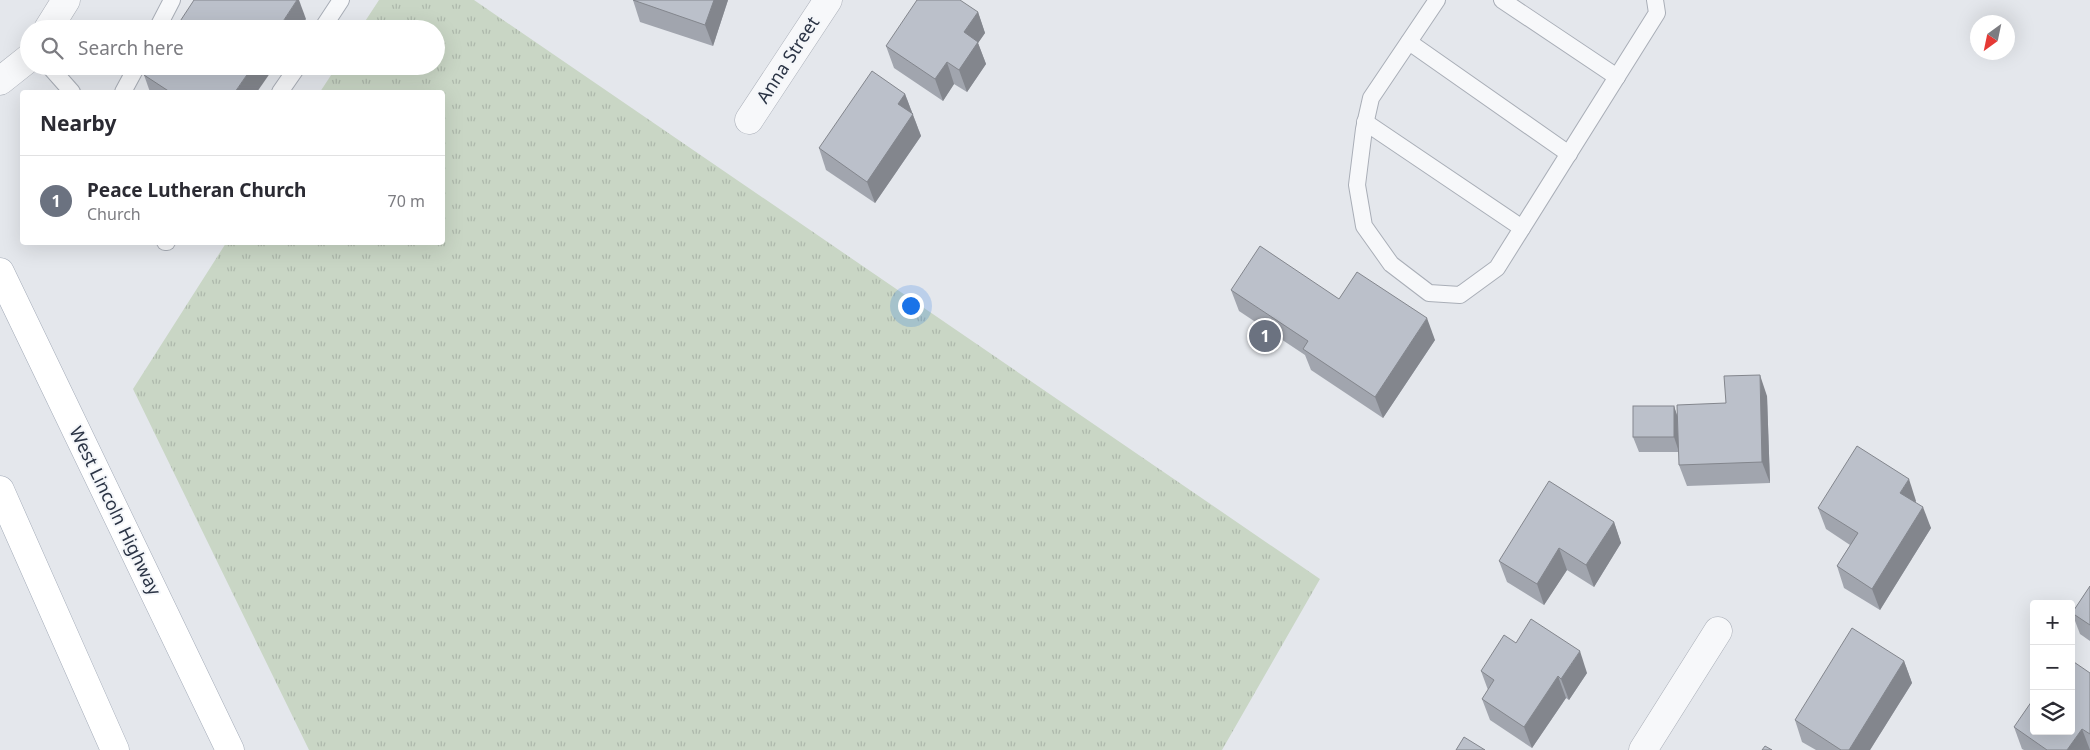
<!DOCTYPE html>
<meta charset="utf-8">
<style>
body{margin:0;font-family:"Noto Sans",sans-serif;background:#f2f2f3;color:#2b2b33}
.controls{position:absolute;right:15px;bottom:15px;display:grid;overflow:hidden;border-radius:5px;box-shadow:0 5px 20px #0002}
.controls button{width:45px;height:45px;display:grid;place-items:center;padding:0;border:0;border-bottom:1px solid #e1e1e2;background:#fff;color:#2b2b33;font:25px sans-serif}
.compass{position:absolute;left:1970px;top:15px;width:45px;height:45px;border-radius:50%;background:#fff;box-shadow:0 5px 20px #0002;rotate:213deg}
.you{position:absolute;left:910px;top:305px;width:18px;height:18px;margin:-12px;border:4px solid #fff;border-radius:50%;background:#1a73e8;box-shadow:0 0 0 8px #1a73e833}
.badge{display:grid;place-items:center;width:32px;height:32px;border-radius:50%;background:#0b8043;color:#fff;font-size:16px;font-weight:700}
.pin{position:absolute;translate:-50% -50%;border:2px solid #fff;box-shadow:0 1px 5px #0006}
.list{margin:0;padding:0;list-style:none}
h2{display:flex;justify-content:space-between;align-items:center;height:65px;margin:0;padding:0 20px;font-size:21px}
h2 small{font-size:16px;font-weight:400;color:#7c7c81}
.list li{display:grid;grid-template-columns:32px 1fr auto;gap:15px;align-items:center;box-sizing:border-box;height:90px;padding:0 20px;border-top:1px solid #e1e1e2}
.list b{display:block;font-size:19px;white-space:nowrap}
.list p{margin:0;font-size:16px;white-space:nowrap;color:#7c7c81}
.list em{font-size:16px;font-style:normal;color:#7c7c81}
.icon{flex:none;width:28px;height:28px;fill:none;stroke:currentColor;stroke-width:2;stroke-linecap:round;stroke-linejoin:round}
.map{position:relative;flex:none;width:2090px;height:750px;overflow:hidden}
.search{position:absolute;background:#fff;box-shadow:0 5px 20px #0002;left:20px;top:20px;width:425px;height:55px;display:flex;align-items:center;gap:12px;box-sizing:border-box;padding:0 18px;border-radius:28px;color:#7c7c81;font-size:19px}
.panel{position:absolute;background:#fff;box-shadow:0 5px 20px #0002;left:20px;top:90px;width:425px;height:155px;border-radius:5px}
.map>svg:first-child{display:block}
.grass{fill:url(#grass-tufts)}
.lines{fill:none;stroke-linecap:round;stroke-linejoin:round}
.lane-casing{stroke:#a9aeb7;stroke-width:18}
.street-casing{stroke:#a9aeb7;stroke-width:29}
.primary-casing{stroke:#a3abb8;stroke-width:29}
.lane{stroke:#f7f8fa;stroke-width:16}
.street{stroke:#f7f8fa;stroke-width:28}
.primary{stroke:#fff;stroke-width:28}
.wall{fill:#a1a5ae}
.shaded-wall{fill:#83868d}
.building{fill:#bbc0ca;stroke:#83868d}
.labels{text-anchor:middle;stroke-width:4;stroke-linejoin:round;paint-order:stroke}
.street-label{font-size:18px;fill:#2b3445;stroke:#f4f6f9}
</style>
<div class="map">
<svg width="2090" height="750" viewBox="0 0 2090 750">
<defs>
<pattern id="grass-tufts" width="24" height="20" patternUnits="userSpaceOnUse" patternTransform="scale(1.25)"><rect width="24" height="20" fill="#c9d6c5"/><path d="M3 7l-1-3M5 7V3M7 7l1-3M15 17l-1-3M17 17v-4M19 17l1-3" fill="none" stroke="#adb8ab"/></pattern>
</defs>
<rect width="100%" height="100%" fill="#e4e7ec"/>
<!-- grass -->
<path class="grass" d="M379 0H474L1320 579 1222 750H309L133 389 226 243 442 242V92H320L337 66H436V29H360Z"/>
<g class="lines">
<defs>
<g id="lane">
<path d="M1437 0 1371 98 1364 129 1357 185 1364 226 1391 264 1429 293 1460 295 1497 268 1657 13 1655 0"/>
<path d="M1502 0 1617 77"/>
<path d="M157 29 172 0"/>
<path d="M322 29 341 0"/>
<path d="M1409 42 1569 154"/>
<path d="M49 66 72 92"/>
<path d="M123 92 137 66"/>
<path d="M280 92 298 66"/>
<path d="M1365 122 1522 228"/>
<path d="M165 242H167"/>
</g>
<g id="street">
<path d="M48 29 66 0"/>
<path d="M0 81 29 58"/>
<path d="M749 120 828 0"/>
<path d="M1643 750 1718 631"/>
</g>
<g id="primary">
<path d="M0 272 230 750"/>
<path d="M0 490 115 750"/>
</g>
</defs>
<!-- lane casing -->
<use href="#lane" class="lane-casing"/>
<!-- street casing -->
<use href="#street" class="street-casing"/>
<!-- primary casing -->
<use href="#primary" class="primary-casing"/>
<!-- lane -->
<use href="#lane" class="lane"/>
<!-- street -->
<use href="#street" class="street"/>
<!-- primary -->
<use href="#primary" class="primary"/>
</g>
<!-- wall -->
<g class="wall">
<path d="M633 0H728L713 46 640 22Z"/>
<path d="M978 12 985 33 978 43 986 64 967 92 954 84 943 101 894 68 886 46Z"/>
<path d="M144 75 257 92H150Z"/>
<path d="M905 94 921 136 875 203 826 170 819 148Z"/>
<path d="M1231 290 1339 299 1435 340 1383 418 1311 370 1305 355 1239 311Z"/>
<path d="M1767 396 1770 483 1687 486 1679 465V452H1639L1633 437 1674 406 1677 416 1726 403Z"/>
<path d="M1916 501 1915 502 1931 528 1880 610 1844 588 1837 566 1850 545 1826 529 1818 508Z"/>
<path d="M1614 522 1621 543 1594 587 1567 570 1544 605 1507 582 1499 561Z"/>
<path d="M2090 586V641L2080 634 2072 613Z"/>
<path d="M1516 643 1587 673 1569 700 1566 698 1532 748 1490 720 1482 699 1488 690 1481 671Z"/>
<path d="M1904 661 1912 683 1870 750H1816L1802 742 1795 720Z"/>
<path d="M2090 673V750H2024L2022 749 2014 727Z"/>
</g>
<!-- shaded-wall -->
<g class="shaded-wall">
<path d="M297 0H299L306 19 300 29H278Z"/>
<path d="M714 0H728L713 46 705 25Z"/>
<path d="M978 12 985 33 978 43 986 64 967 92 959 70 964 32Z"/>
<path d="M947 62 954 84 943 101 935 79Z"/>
<path d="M253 66H275L257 92H235Z"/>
<path d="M905 94 921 136 875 203 867 182 898 104Z"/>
<path d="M1427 318 1435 340 1383 418 1375 397Z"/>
<path d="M1760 375 1767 396 1770 483 1762 462Z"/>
<path d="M1674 406 1679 421V452L1674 437Z"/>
<path d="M1909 479 1916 501 1908 514 1900 493Z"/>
<path d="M1923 507 1931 528 1880 610 1872 589Z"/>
<path d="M1614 522 1621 543 1594 587 1586 565Z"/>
<path d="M1559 548 1567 570 1544 605 1537 584Z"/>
<path d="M1580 651 1587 673 1569 700 1561 679Z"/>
<path d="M1904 661 1912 683 1870 750H1849Z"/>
<path d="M1558 676 1566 698 1532 748 1524 727Z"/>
<path d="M2082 729 2090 750H2067Z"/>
</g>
<!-- building -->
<g class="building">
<path d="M194 0H297L278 29H175Z"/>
<path d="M633 0H714L705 25Z"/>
<path d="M917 0H960L978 12 964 32 978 42 959 70 947 62 935 79 886 46Z"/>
<path d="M150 66H253L235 92H170L144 75Z"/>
<path d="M872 71 905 94 898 104 913 114 867 182 819 148Z"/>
<path d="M1260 246 1339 299 1357 272 1427 318 1375 397 1303 349 1308 341 1231 290Z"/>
<path d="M1760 375 1762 462 1679 465 1677 405 1726 403 1724 376Z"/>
<rect x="1633" y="406" width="41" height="31"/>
<path d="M1857 446 1909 479 1900 493 1923 507 1872 589 1837 566 1858 533 1818 508Z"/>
<path d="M1549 481 1614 522 1586 565 1559 548 1537 584 1499 561Z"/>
<path d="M2090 586V625L2072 613Z"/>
<path d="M1531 619 1580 651 1561 679 1558 676 1524 727 1482 699 1494 680 1481 671 1504 635 1516 643Z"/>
<path d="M1852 628 1904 661 1849 750H1841L1795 720Z"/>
<path d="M2071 660 2090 673V734L2082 729 2067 750H2047L2014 727 2034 698V731H2071Z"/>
<path d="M1464 737 1485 750H1456Z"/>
<path d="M1765 746 1772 750H1762Z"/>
</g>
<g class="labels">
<!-- street labels -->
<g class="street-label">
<text transform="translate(788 60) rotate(-57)" y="6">Anna Street</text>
<text transform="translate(115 511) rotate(64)" y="6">West Lincoln Highway</text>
</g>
</g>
</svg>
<div class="controls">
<button>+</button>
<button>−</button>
<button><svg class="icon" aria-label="layers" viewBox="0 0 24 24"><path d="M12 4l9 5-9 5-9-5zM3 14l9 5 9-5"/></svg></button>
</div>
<svg class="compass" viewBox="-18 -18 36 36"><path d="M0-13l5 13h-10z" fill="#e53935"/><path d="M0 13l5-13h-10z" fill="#7c7c81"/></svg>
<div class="you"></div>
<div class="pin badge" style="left:1265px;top:336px;background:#6b7280">1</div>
<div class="search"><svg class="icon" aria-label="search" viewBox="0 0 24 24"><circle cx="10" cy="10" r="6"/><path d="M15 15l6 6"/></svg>Search here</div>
<section class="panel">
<h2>Nearby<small></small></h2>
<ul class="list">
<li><span class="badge" style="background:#6b7280">1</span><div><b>Peace Lutheran Church</b><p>Church</p></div><em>70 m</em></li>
</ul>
</section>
</div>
